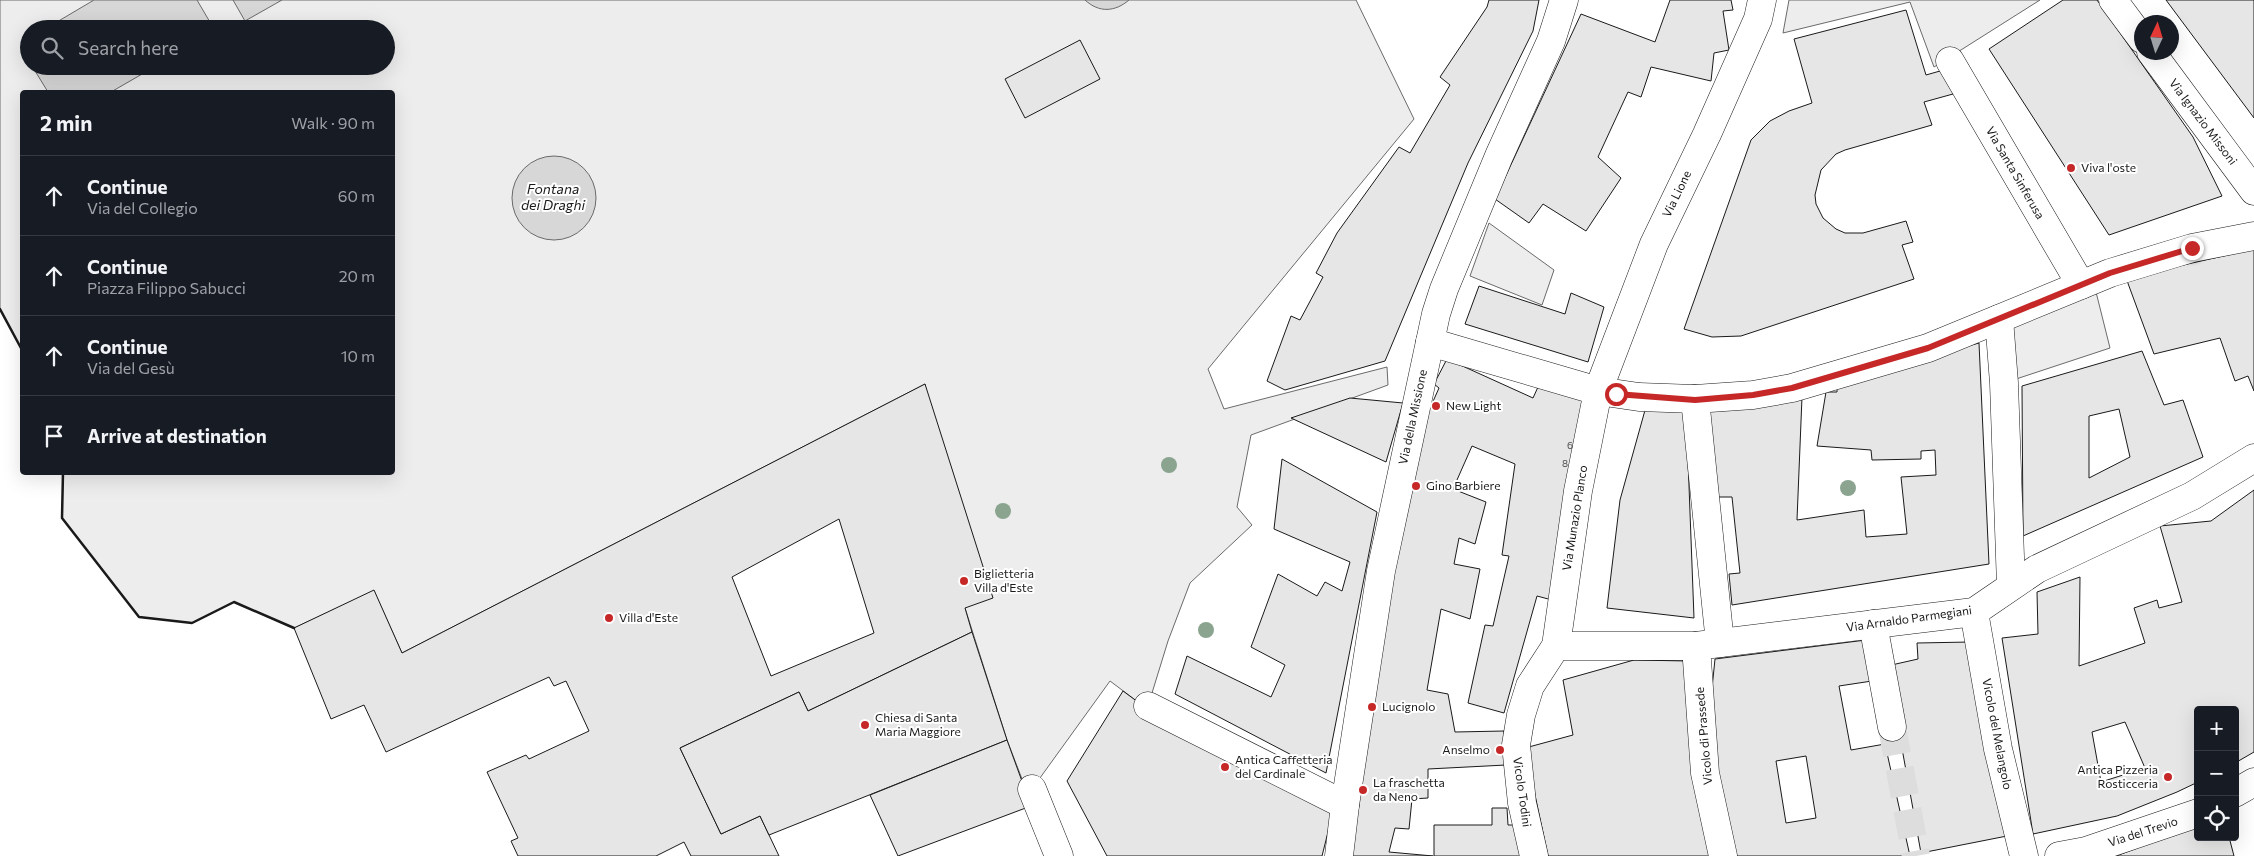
<!DOCTYPE html>
<meta charset="utf-8">
<style>
body{margin:0;font-family:Commissioner,sans-serif;background:#242831;color:#f1f3f6}
.controls{position:absolute;right:15px;bottom:15px;display:grid;overflow:hidden;border-radius:5px;box-shadow:0 5px 20px #0002}
.controls button{width:45px;height:45px;display:grid;place-items:center;padding:0;border:0;border-bottom:1px solid #363941;background:#171b24;color:#f1f3f6;font:25px sans-serif}
.compass{position:absolute;left:2134px;top:15px;width:45px;height:45px;border-radius:50%;background:#171b24;box-shadow:0 5px 20px #0002;rotate:4deg}
.stop{position:absolute;width:15px;height:15px;margin:-11px;border:4px solid #c62828;border-radius:50%;background:#fff}
.stop.end{background:#c62828;border-color:#fff;box-shadow:0 1px 5px #0008}
.list{margin:0;padding:0;list-style:none}
h2{display:flex;justify-content:space-between;align-items:center;height:65px;margin:0;padding:0 20px;font-size:21px}
h2 small{font-size:16px;font-weight:400;color:#9ea1a6}
.list li{display:grid;grid-template-columns:32px 1fr auto;gap:15px;align-items:center;box-sizing:border-box;height:80px;padding:0 20px;border-top:1px solid #363941}
.list b{display:block;font-size:19px;white-space:nowrap}
.list p{margin:0;font-size:16px;white-space:nowrap;color:#9ea1a6}
.list em{font-size:16px;font-style:normal;color:#9ea1a6}
.icon{flex:none;width:28px;height:28px;fill:none;stroke:currentColor;stroke-width:2;stroke-linecap:round;stroke-linejoin:round}
.map{position:relative;flex:none;width:2254px;height:856px;overflow:hidden}
.search{position:absolute;background:#171b24;box-shadow:0 5px 20px #0002;left:20px;top:20px;width:375px;height:55px;display:flex;align-items:center;gap:12px;box-sizing:border-box;padding:0 18px;border-radius:28px;color:#9ea1a6;font-size:19px}
.panel{position:absolute;background:#171b24;box-shadow:0 5px 20px #0002;left:20px;top:90px;width:375px;height:385px;border-radius:5px}
.map>svg:first-child{display:block}
.built{fill:#ededed;stroke:#6a6a6a;fill-rule:evenodd}
.water{fill:#d7d7d7;stroke:#6a6a6a}
.building{fill:#e6e6e6;stroke:#1a1a1a;fill-rule:evenodd}
.lines{fill:none;stroke-linecap:round;stroke-linejoin:round}
.minor-tunnel{stroke:#ddd;stroke-width:28;stroke-dasharray:28 14;stroke-linecap:butt}
.minor-casing{stroke:#1a1a1a;stroke-width:29}
.minor{stroke:#fff;stroke-width:28}
.wall{stroke:#1a1a1a;stroke-width:2.5}
.tree{fill:#8aa48f}
.route{stroke:#c62828;stroke-width:6}
.poi-dot{fill:#c62828;stroke:#fff;stroke-width:2}
.labels{text-anchor:middle;stroke-width:4;stroke-linejoin:round;paint-order:stroke}
.number-label{font-size:10px;fill:#4d4d4d}
.street-label{font-size:12px;fill:#1a1a1a;stroke:#fff}
.poi-label{font-size:12px;fill:#1a1a1a;stroke:#fff;text-anchor:start}
.water-label{font-size:14px;font-style:italic;fill:#1a1a1a;stroke:#fff}
</style>
<div class="map">
<svg width="2254" height="856" viewBox="0 0 2254 856">
<rect width="100%" height="100%" fill="#fff"/>
<!-- built -->
<g class="built">
<path d="M0 0H1356L1414 119 1208 369 1224 409 1387 367 1388 385 1251 435 1237 507 1252 525 1190 583 1168 641 1148 706 1146 708 1110 681 1032 789 1027 792 1007 740 965 608 925 384 402 653 374 591 294 628 234 602 192 623 139 617 62 518 63 473 392 472V92H22V350L0 309ZM29 29H386V66H29Z"/>
<path d="M1789 0H2040L1934 67 1910 2 1783 33Z"/>
<path d="M1489 223 1554 270 1542 305 1470 276Z"/>
<path d="M2093 280 2110 348 2004 383 1999 319Z"/>
</g>
<!-- water -->
<g class="water">
<path d="M94 0H197L214 29H45Z"/>
<path d="M233 0H282L245 21Z"/>
<path d="M1085 0H1129C1115 12 1099 13 1085 0Z"/>
<path d="M32 66H156L111 92H48Z"/>
<circle cx="554" cy="198" r="42"/>
</g>
<!-- building -->
<g class="building">
<path d="M1489 0H1539L1533 31 1468 163 1385 361 1285 390 1267 381 1291 316 1300 320 1323 277 1316 273 1337 233 1399 147 1410 153 1450 85 1440 77 1487 7Z"/>
<path d="M1670 0H1731L1733 10 1723 11 1729 50 1714 53 1711 81 1651 67 1641 97 1628 92 1598 157 1621 178 1586 231 1543 204 1529 223 1495 199 1581 14 1655 42Z"/>
<path d="M2063 0H2097L2193 137 2222 196 2109 235 1989 49Z"/>
<path d="M2166 0H2254V118Z"/>
<path d="M1906 10 1926 75 1947 69 1953 94 1924 102 1932 125 1845 150 1836 154 1821 170 1815 195 1816 204 1823 218 1836 229 1845 233H1863L1906 221 1913 242 1902 245 1914 279 1741 336 1712 337 1684 329 1751 140 1770 121 1789 111 1812 103 1794 39Z"/>
<path d="M1080 40 1100 79 1025 118 1005 79Z"/>
<path d="M2254 249V391L2248 376 2235 381 2220 338 2154 354 2126 278Z"/>
<path d="M1479 286 1565 314 1571 293 1604 307 1588 362 1465 324Z"/>
<path d="M1979 343 1989 564 1732 605 1729 574 1740 573 1732 497H1713L1705 407 1802 397 1797 520 1864 510 1866 537 1907 534 1901 477 1936 475 1935 450 1921 451V459L1872 460 1871 450 1817 446 1826 392H1837V382Z"/>
<path d="M2142 351 2164 405 2183 400 2203 457 2023 536 2022 386ZM2119 409 2130 457 2089 478V416Z"/>
<path d="M1447 359 1533 398 1538 387 1584 400 1552 600 1537 596 1504 713 1468 703 1485 625 1493 626 1509 556 1502 555 1515 464 1472 446 1453 489 1486 502 1475 544 1459 538 1454 564 1480 569 1470 619 1441 609 1427 690 1448 694 1455 732 1504 731 1506 765 1428 769V798L1412 799 1409 829 1395 828 1389 852 1433 856H1351L1369 684 1422 426 1439 388 1434 384Z"/>
<path d="M925 384 993 598 965 608 972 632 808 711 799 692 680 748 721 834 760 816 779 856H691L684 842 656 856H518L511 841 518 838 487 772 526 755 529 759 589 731 566 681 554 686 549 677 386 752 364 705 331 719 294 628 374 590 402 653ZM839 519 874 633 771 676 732 577Z"/>
<path d="M1350 398 1403 403 1386 462 1291 418Z"/>
<path d="M1647 403 1686 406 1694 618 1607 608 1620 500Z"/>
<path d="M1282 459 1377 512 1326 773 1175 694 1187 656 1271 697 1285 665 1251 647 1278 574 1317 596 1325 582 1342 591 1350 562 1274 529Z"/>
<path d="M2254 490V752L2235 763V710H2198V782L2177 792 2117 816 2033 834 2002 638 2038 634 2037 592 2080 577 2079 666 2145 643 2134 608 2157 600 2159 608 2182 602 2160 526 2211 521ZM2125 722 2145 768 2101 782 2092 732Z"/>
<path d="M972 632 1007 740 769 835 760 816 721 834 680 748 799 692 808 711Z"/>
<path d="M1866 640 1872 681 1839 686 1851 750 1885 744 1910 856H1733L1714 750 1710 708 1715 659ZM1806 756 1816 818 1786 823 1776 761Z"/>
<path d="M1970 642 2012 835 1921 853 1887 666 1918 659 1917 643Z"/>
<path d="M1634 660 1688 661 1711 856H1548L1525 748 1573 735 1563 680Z"/>
<path d="M1123 691 1146 708 1334 808 1322 856H1107L1067 781Z"/>
<path d="M1007 740 1031 806 898 856 870 795Z"/>
<path d="M1492 808H1507L1508 825H1520L1525 856H1434V825H1492Z"/>
<path d="M2198 825V837H2229L2234 856H2116Z"/>
</g>
<g class="lines">
<!-- minor-tunnel -->
<path class="minor-tunnel" d="M1892 727 1916 856"/>
<defs>
<g id="minor">
<path d="M2113 0 2142 39"/>
<path d="M2151 52 2254 191"/>
<path d="M1950 61 2081 285"/>
<path d="M1999 319 2004 383 2011 586"/>
<path d="M1430 342 1598 391 1639 397 1695 399 1753 395 1792 388 1928 348 2110 273 2192 248 2254 236"/>
<path d="M1695 399 1720 643"/>
<path d="M1974 612 1998 749 2024 856"/>
<path d="M1873 624 1892 727"/>
<path d="M1556 646H1696L1974 612 2037 569 2192 496 2254 458"/>
<path d="M1696 646 1705 773 1723 856"/>
<path d="M1148 706 1345 805"/>
<path d="M1032 789 1059 856"/>
<path d="M2235 793 2254 782"/>
<path d="M1339 856 1345 805 1381 571 1436 314 1444 289 1499 156 1551 41 1564 0"/>
<path d="M1534 856 1522 803 1516 745 1521 715 1530 686 1556 646 1578 491 1598 391 1654 244 1707 134 1758 19 1762 0"/>
<path d="M2059 856 2086 851 2198 813"/>
</g>
</defs>
<!-- minor casing -->
<use href="#minor" class="minor-casing"/>
<!-- minor -->
<use href="#minor" class="minor"/>
<!-- wall -->
<g class="wall">
<path d="M0 309 22 350"/>
<path d="M63 472 62 518 139 617 192 623 234 602 294 628"/>
</g>
</g>
<!-- trees -->
<g class="tree">
<circle cx="1169" cy="465" r="8"/>
<circle cx="1848" cy="488" r="8"/>
<circle cx="1003" cy="511" r="8"/>
<circle cx="1206" cy="630" r="8"/>
</g>
<g class="lines">
<!-- route -->
<path class="route" d="M1616 394 1695 400 1753 395 1792 388 1928 348 2110 273 2192 248"/>
</g>
<!-- markers -->
<g class="poi-dot">
<circle cx="2071" cy="168" r="5"/>
<circle cx="1436" cy="406" r="5"/>
<circle cx="1416" cy="486" r="5"/>
<circle cx="964" cy="581" r="5"/>
<circle cx="609" cy="618" r="5"/>
<circle cx="1372" cy="707" r="5"/>
<circle cx="865" cy="725" r="5"/>
<circle cx="1500" cy="750" r="5"/>
<circle cx="1225" cy="767" r="5"/>
<circle cx="2168" cy="777" r="5"/>
<circle cx="1363" cy="790" r="5"/>
</g>
<g class="labels">
<!-- number labels -->
<g class="number-label">
<text x="1570" y="449">6</text>
<text x="1565" y="467">8</text>
</g>
<!-- street labels -->
<g class="street-label">
<text transform="translate(2203 122) rotate(53)" y="4">Via Ignazio Missoni</text>
<text transform="translate(2015 173) rotate(60)" y="4">Via Santa Sinferusa</text>
<text transform="translate(1677 194) rotate(-64)" y="4">Via Lione</text>
<text transform="translate(1413 417) rotate(-78)" y="4">Via della Missione</text>
<text transform="translate(1575 518) rotate(-81)" y="4">Via Munazio Planco</text>
<text transform="translate(1909 619) rotate(-8)" y="4">Via Arnaldo Parmegiani</text>
<text transform="translate(1997 734) rotate(79)" y="4">Vicolo del Melangolo</text>
<text transform="translate(1704 736) rotate(-95)" y="4">Vicolo di Prassede</text>
<text transform="translate(1522 792) rotate(82)" y="4">Vicolo Todini</text>
<text transform="translate(2143 832) rotate(-18)" y="4">Via del Trevio</text>
</g>
<!-- poi labels -->
<g class="poi-label">
<text x="2081" y="172">Viva l'oste</text>
<text x="1446" y="410">New Light</text>
<text x="1426" y="490">Gino Barbiere</text>
<text x="974" y="578">Biglietteria<tspan x="974" dy="14">Villa d'Este</tspan></text>
<text x="619" y="622">Villa d'Este</text>
<text x="1382" y="711">Lucignolo</text>
<text x="875" y="722">Chiesa di Santa<tspan x="875" dy="14">Maria Maggiore</tspan></text>
<text x="1490" y="754" text-anchor="end">Anselmo</text>
<text x="1235" y="764">Antica Caffetteria<tspan x="1235" dy="14">del Cardinale</tspan></text>
<text x="2158" y="774" text-anchor="end">Antica Pizzeria<tspan x="2158" dy="14">Rosticceria</tspan></text>
<text x="1373" y="787">La fraschetta<tspan x="1373" dy="14">da Neno</tspan></text>
</g>
<!-- water labels -->
<g class="water-label">
<text x="553" y="194">Fontana<tspan x="553" dy="16">dei Draghi</tspan></text>
</g>
</g>
</svg>
<div class="controls">
<button>+</button>
<button>−</button>
<button><svg class="icon" aria-label="locate" viewBox="0 0 24 24"><circle cx="12" cy="12" r="6"/><path d="M12 2v4M12 18v4M2 12h4M18 12h4"/></svg></button>
</div>
<svg class="compass" viewBox="-18 -18 36 36"><path d="M0-13l5 13h-10z" fill="#e53935"/><path d="M0 13l5-13h-10z" fill="#9ea1a6"/></svg>
<div class="stop" style="left:1616px;top:394px"></div>
<div class="stop end" style="left:2192px;top:248px"></div>
<div class="search"><svg class="icon" aria-label="search" viewBox="0 0 24 24"><circle cx="10" cy="10" r="6"/><path d="M15 15l6 6"/></svg>Search here</div>
<section class="panel">
<h2>2 min<small>Walk · 90 m</small></h2>
<ul class="list">
<li><svg class="icon" aria-label="ahead" viewBox="0 0 24 24"><path d="M12 20V5M6 11l6-6 6 6"/></svg><div><b>Continue</b><p>Via del Collegio</p></div><em>60 m</em></li>
<li><svg class="icon" aria-label="ahead" viewBox="0 0 24 24"><path d="M12 20V5M6 11l6-6 6 6"/></svg><div><b>Continue</b><p>Piazza Filippo Sabucci</p></div><em>20 m</em></li>
<li><svg class="icon" aria-label="ahead" viewBox="0 0 24 24"><path d="M12 20V5M6 11l6-6 6 6"/></svg><div><b>Continue</b><p>Via del Gesù</p></div><em>10 m</em></li>
<li><svg class="icon" aria-label="arrive" viewBox="0 0 24 24"><path d="M6 21V4h12l-3 4 3 4H6"/></svg><div><b>Arrive at destination</b></div></li>
</ul>
</section>
</div>
